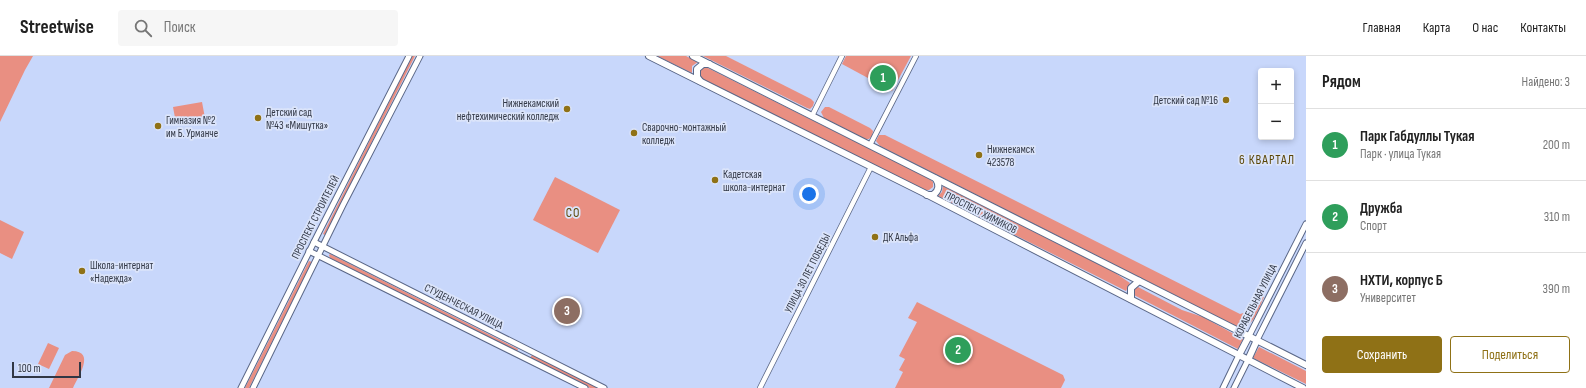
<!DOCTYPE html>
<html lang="ru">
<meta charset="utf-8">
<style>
body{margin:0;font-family:"Sofia Sans Condensed",sans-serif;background:#f6f6f6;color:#222}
.controls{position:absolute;right:12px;top:12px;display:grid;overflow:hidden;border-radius:4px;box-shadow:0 2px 6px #0003}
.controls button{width:36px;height:36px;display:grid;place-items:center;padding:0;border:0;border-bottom:1px solid #e0e0e0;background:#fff;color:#222;font:20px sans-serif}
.scale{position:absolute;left:12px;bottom:10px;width:69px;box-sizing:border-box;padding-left:4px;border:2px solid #313745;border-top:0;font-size:11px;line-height:14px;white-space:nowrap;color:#313745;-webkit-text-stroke:3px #dbe4fa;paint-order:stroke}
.you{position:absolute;left:809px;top:138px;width:14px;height:14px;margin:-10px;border:3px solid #fff;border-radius:50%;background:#1a73e8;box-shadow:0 0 0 6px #1a73e833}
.badge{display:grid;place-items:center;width:26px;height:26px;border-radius:50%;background:#8f7116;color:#fff;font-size:13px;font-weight:700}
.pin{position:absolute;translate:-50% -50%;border:2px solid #fff;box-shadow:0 1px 4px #0006}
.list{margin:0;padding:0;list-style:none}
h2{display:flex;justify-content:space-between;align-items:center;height:52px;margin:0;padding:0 16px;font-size:17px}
h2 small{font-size:13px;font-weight:400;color:#767676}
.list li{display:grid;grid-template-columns:26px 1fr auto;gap:12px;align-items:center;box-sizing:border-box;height:72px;padding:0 16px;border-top:1px solid #e0e0e0}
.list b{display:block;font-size:15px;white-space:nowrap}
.list p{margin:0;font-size:13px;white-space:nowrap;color:#767676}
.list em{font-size:13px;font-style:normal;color:#767676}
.actions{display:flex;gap:8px;padding:12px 16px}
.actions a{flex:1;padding:9px 0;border:1px solid #8f7116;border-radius:4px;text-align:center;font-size:14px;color:#8f7116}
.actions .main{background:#8f7116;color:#fff}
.icon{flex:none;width:22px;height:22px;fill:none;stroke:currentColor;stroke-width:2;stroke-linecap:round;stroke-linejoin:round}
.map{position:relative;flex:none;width:1306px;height:332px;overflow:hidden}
header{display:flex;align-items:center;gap:24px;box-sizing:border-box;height:56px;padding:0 20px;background:#fff;border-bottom:1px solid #e0e0e0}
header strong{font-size:19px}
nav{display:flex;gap:22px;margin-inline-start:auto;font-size:14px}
.search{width:280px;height:36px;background:#f6f6f6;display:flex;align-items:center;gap:10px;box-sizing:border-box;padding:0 14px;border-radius:4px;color:#767676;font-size:15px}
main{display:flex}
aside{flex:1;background:#fff}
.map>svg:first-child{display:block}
.green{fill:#e98f82}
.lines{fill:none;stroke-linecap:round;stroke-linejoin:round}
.tertiary-casing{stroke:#5a6787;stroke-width:6}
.secondary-casing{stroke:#5a6787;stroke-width:7}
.primary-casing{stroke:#5a6787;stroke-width:8}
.tertiary{stroke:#fff;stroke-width:4.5}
.secondary{stroke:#fff;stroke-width:5}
.primary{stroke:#fff;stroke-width:6}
.poi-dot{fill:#8f7116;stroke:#dbe4fa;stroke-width:1.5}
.labels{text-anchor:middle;stroke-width:3.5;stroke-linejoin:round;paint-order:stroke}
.poi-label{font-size:11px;fill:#313745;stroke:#dbe4fa;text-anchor:start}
.street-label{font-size:11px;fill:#313745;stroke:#dbe4fa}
.quarter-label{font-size:13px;letter-spacing:1px;fill:#5b4606;stroke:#dbe4fa}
</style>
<header>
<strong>Streetwise</strong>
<div class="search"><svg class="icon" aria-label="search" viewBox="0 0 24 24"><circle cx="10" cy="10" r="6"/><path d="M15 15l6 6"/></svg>Поиск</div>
<nav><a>Главная</a><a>Карта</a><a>О нас</a><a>Контакты</a></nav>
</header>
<main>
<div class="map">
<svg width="1306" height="332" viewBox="0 0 1306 332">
<rect width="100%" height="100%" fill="#c8d7fb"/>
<!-- green -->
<g class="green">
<path d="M0 0H33L25 14 0 66Z"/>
<path d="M412 0H415L325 179 323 178Z"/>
<path d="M657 0H686L698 6 692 10V17Z"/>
<path d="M703 0H726L811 43 814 46 813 50 810 53 807 52Z"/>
<path d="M846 0H911L892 35 842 8Z"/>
<path d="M703 11 708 12 930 123 933 126V131L929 134H924L702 23 699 19V14Z"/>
<path d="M202 46 205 62 176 67 173 51Z"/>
<path d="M825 51H829L870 72 873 75 872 80 869 83H865L824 62 821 56Z"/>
<path d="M879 79H885L1240 258 1247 256 1258 236H1263L1264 241C1259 252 1253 274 1238 271L880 90 876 85Z"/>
<path d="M555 121 620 154 598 197 533 164Z"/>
<path d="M943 130 1114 216 1130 227 1126 235 938 140 942 136Z"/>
<path d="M0 164 24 176 12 203 0 197Z"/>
<path d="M330 198 518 293 517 296 330 202 329 199Z"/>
<path d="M309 205 312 206 249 332H245Z"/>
<path d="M1138 231 1182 254 1203 261 1243 283 1238 293 1132 238 1133 233Z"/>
<path d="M917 246 1063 319 1065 324 1061 332H895L903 316 899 314 905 303 899 300 917 266 908 262Z"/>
<path d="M48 287 59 292 49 313 38 308Z"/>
<path d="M1259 291 1306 315V328L1253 302Z"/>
<path d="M72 295C96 295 78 321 73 332H49L65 299Z"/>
<path d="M532 299 598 332H590L530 302Z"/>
</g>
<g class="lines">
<defs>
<g id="tertiary">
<path d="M812 60 842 0"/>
<path d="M870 89 916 0"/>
<path d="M760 332 871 111"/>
</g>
<g id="secondary">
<path d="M314 186 604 332"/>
<path d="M309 195 585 332"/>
<path d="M1249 280 1306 168"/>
<path d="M1257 284 1306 187"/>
<path d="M241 332 319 176 409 0"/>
<path d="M253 332 343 149 420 0"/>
<path d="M1223 332 1239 299"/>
<path d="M1234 332 1248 304"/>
</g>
<g id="primary">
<path d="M649 0 926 138 1303 332"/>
<path d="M693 0 1306 309"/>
<path d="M700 25 697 21V13L703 8H709"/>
<path d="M927 139H933C939 135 940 129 936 123"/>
<path d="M1131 243V232L1139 225"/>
<path d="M1239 299 1249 280"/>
<path d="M1248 304 1257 284"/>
</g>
</defs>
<!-- tertiary casing -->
<use href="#tertiary" class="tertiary-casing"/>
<!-- secondary casing -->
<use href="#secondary" class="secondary-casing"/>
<!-- primary casing -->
<use href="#primary" class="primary-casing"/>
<!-- tertiary -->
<use href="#tertiary" class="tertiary"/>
<!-- secondary -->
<use href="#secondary" class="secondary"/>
<!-- primary -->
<use href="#primary" class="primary"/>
</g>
<!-- markers -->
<g class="poi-dot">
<circle cx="1226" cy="44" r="4"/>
<circle cx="567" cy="53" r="4"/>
<circle cx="258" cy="62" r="4"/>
<circle cx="158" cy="70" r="4"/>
<circle cx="634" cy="77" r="4"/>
<circle cx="979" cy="99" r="4"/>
<circle cx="715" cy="124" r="4"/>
<circle cx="875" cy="181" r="4"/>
<circle cx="82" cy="215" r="4"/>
</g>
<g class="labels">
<!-- poi labels -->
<g class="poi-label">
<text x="1218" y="48" text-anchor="end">Детский сад №16</text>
<text x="559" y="51" text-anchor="end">Нижнекамский<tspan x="559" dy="13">нефтехимический колледж</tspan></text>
<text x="266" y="60">Детский сад<tspan x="266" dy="13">№43 «Мишутка»</tspan></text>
<text x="166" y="68">Гимназия №2<tspan x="166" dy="13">им Б. Урманче</tspan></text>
<text x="642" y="75">Сварочно-монтажный<tspan x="642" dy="13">колледж</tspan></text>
<text x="987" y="97">Нижнекамск<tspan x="987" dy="13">423578</tspan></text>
<text x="723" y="122">Кадетская<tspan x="723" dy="13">школа-интернат</tspan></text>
<text x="883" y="185">ДК Альфа</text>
<text x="90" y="213">Школа-интернат<tspan x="90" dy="13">«Надежда»</tspan></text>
</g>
<!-- street labels -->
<g class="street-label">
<text transform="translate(981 156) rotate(27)" y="4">ПРОСПЕКТ ХИМИКОВ</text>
<text transform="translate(315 161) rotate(-63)" y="4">ПРОСПЕКТ СТРОИТЕЛЕЙ</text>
<text transform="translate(807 217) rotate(-63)" y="4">УЛИЦА 30 ЛЕТ ПОБЕДЫ</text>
<text transform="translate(1255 245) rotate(-63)" y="4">КОРАБЕЛЬНАЯ УЛИЦА</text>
<text transform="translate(464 250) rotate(27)" y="4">СТУДЕНЧЕСКАЯ УЛИЦА</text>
</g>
<!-- quarter labels -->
<g class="quarter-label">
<text x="1267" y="108">6 КВАРТАЛ</text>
<text x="573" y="161">СО</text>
</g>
</g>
</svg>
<div class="controls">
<button>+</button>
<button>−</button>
</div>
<div class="scale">100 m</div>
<div class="you"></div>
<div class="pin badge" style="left:883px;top:22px;background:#2e9e5b">1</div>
<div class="pin badge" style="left:958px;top:294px;background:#2e9e5b">2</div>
<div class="pin badge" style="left:567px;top:255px;background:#8d6e63">3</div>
</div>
<aside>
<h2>Рядом<small>Найдено: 3</small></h2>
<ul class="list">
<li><span class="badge" style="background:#2e9e5b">1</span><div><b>Парк Габдуллы Тукая</b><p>Парк · улица Тукая</p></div><em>200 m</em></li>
<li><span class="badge" style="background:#2e9e5b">2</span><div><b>Дружба</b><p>Спорт</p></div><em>310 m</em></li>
<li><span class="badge" style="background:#8d6e63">3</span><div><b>НХТИ, корпус Б</b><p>Университет</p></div><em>390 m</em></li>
</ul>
<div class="actions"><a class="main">Сохранить</a><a>Поделиться</a></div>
</aside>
</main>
